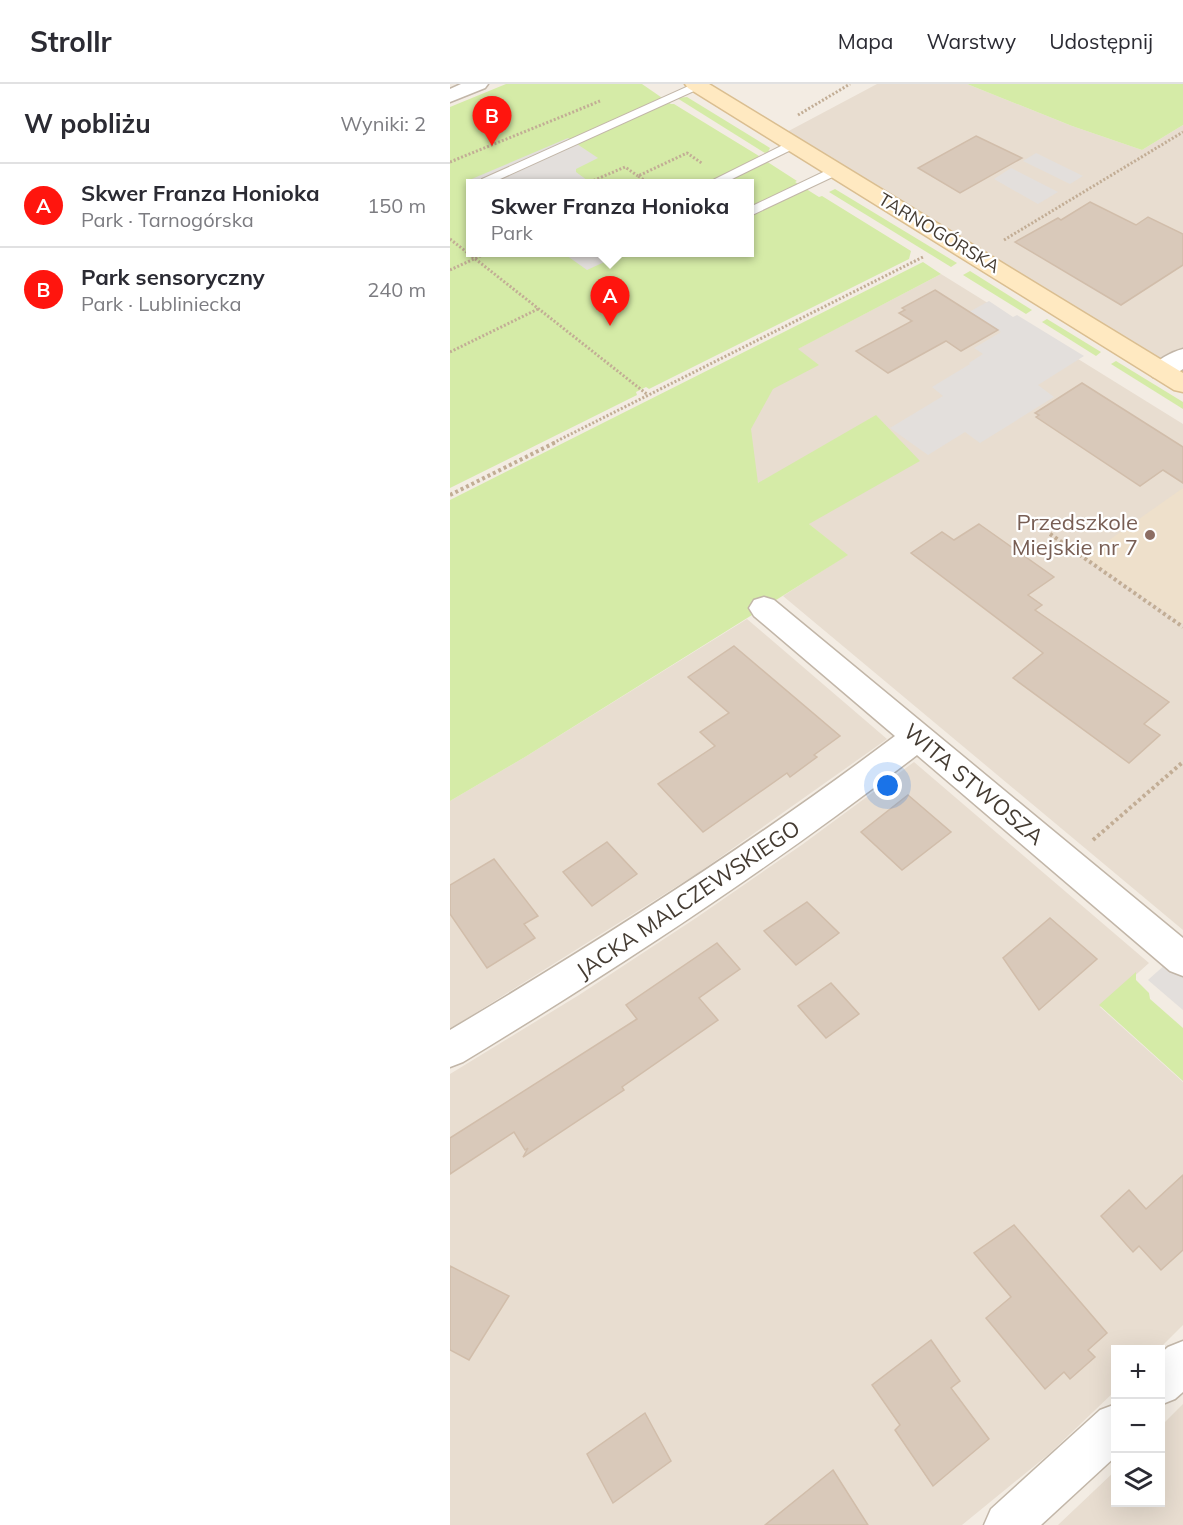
<!DOCTYPE html>
<html lang="pl">
<meta charset="utf-8">
<style>
body{margin:0;font-family:Mulish,sans-serif;background:#f2f2f3;color:#2b2b33}
.controls{position:absolute;right:18px;bottom:18px;display:grid;overflow:hidden;border-radius:0px;box-shadow:0 6px 24px #0002}
.controls button{width:54px;height:54px;display:grid;place-items:center;padding:0;border:0;border-bottom:2px solid #e1e1e2;background:#fff;color:#2b2b33;font:30px sans-serif}
.you{position:absolute;left:438px;top:702px;width:21px;height:21px;margin:-15px;border:4px solid #fff;border-radius:50%;background:#1a73e8;box-shadow:0 0 0 9px #1a73e833}
.badge{display:grid;place-items:center;width:39px;height:39px;border-radius:50%;background:#ff150e;color:#fff;font-size:20px;font-weight:700}
.pin{position:absolute;translate:-50% -50px;filter:drop-shadow(0 2px 3px #0008)}
.pin::after{content:'';position:absolute;top:32px;width:21px;height:18px;background:inherit;clip-path:polygon(0 0,100% 0,50% 100%)}
.popup{position:absolute;left:16px;top:95px;width:288px;height:78px;box-sizing:border-box;display:grid;place-content:center;border-radius:0px;background:#fff;filter:drop-shadow(0 2px 4px #0005);font-size:20px;white-space:nowrap;color:#7c7c81}
.popup b{font-size:22px;color:#2b2b33}
.popup::after{content:'';position:absolute;left:50%;top:100%;margin-left:-12px;border:12px solid transparent;border-top-color:#fff}
.list{margin:0;padding:0;list-style:none}
h2{display:flex;justify-content:space-between;align-items:center;height:78px;margin:0;padding:0 24px;font-size:26px}
h2 small{font-size:20px;font-weight:400;color:#7c7c81}
.list li{display:grid;grid-template-columns:39px 1fr auto;gap:18px;align-items:center;box-sizing:border-box;height:84px;padding:0 24px;border-top:2px solid #e1e1e2}
.list b{display:block;font-size:22px;white-space:nowrap}
.list p{margin:0;font-size:20px;white-space:nowrap;color:#7c7c81}
.list em{font-size:20px;font-style:normal;color:#7c7c81}
.icon{flex:none;width:33px;height:33px;fill:none;stroke:currentColor;stroke-width:2;stroke-linecap:round;stroke-linejoin:round}
.map{position:relative;flex:none;width:733px;height:1441px;overflow:hidden}
header{display:flex;align-items:center;gap:36px;box-sizing:border-box;height:84px;padding:0 30px;background:#fff;border-bottom:2px solid #e1e1e2}
header strong{font-size:28px}
nav{display:flex;gap:33px;margin-inline-start:auto;font-size:21px}
main{display:flex}
aside{flex:1;background:#fff}
.map>svg:first-child{display:block}
.residential{fill:#e8ddd0}
.education{fill:#eee0cb}
.green{fill:#d5eba7;fill-rule:evenodd}
.parking{fill:#e3dfdc}
.building{fill:#d9c9ba;stroke:#d1bdaa;stroke-width:1.5}
.lines{fill:none;stroke-linecap:round;stroke-linejoin:round}
.service-casing{stroke:#c2b6a8;stroke-width:2}
.minor-casing{stroke:#c2b6a8;stroke-width:3}
.tertiary-casing{stroke:#c2b6a8;stroke-width:3}
.secondary-casing{stroke:#dabe90;stroke-width:3}
.path-far1{stroke:#c2ad95;stroke-width:3;stroke-dasharray:2 2;stroke-linecap:butt}
.path{stroke:#c2ad95;stroke-width:4;stroke-dasharray:3 3;stroke-linecap:butt}
.service{fill:#fff;fill-rule:evenodd}
.minor{fill:#fff;fill-rule:evenodd}
.tertiary{fill:#fff;fill-rule:evenodd}
.secondary{fill:#ffe9c1;fill-rule:evenodd}
.education-dot{fill:#8d6e63;stroke:#fff;stroke-width:2}
.labels{text-anchor:middle;stroke-width:4.5;stroke-linejoin:round;paint-order:stroke}
.far-street-label{font-size:18px;fill:#453c33;stroke:#fff}
.education-label{font-size:22px;fill:#785e54;stroke:#fff;text-anchor:end}
.street-label{font-size:22px;fill:#453c33;stroke:#fff}
</style>
<header>
<strong>Strollr</strong>
<nav><a>Mapa</a><a>Warstwy</a><a>Udostępnij</a></nav>
</header>
<main>
<aside>
<h2>W pobliżu<small>Wyniki: 2</small></h2>
<ul class="list">
<li><span class="badge">A</span><div><b>Skwer Franza Honioka</b><p>Park · Tarnogórska</p></div><em>150 m</em></li>
<li><span class="badge">B</span><div><b>Park sensoryczny</b><p>Park · Lubliniecka</p></div><em>240 m</em></li>
</ul>
</aside>
<div class="map">
<svg width="733" height="1441" viewBox="0 0 733 1441">
<rect width="100%" height="100%" fill="#f3ece3"/>
<!-- residential -->
<g class="residential">
<path d="M427 0H517L622 42 692 66 733 41V295L333 50Z"/>
<path d="M491 190 733 340V846L333 512 397 471 223 330Z"/>
<path d="M297 535 437 655 248 789 0 945V717L75 673Z"/>
<path d="M464 678 699 879 650 923 733 998V1241L709 1265 666 1266 665 1307 599 1370 512 1441H0V990L129 911 246 834 353 760Z"/>
<path d="M733 1320V1441H608L665 1387 666 1418H710L711 1342Z"/>
</g>
<!-- education -->
<path class="education" d="M733 404V540L635 473Z"/>
<!-- green -->
<g class="green">
<path d="M56 0H192L221 20H224L309 72 306 74 313 78 316 77 347 97 345 98 369 113 372 112 461 167 459 175 199 305 196 303 186 308 187 311 0 404V23ZM21 100H300V168H21Z"/>
<path d="M517 0H733V41L692 66 622 42Z"/>
<path d="M237 13 320 64 318 68 315 69 227 14Z"/>
<path d="M385 105 507 179 501 183 379 108Z"/>
<path d="M473 178 491 190 348 265 369 281 323 305 301 345 308 399 426 331 470 377 359 440 398 471 75 673 0 717V416Z"/>
<path d="M520 187 582 226 576 230 513 191Z"/>
<path d="M597 235 651 268 646 272 592 238Z"/>
<path d="M666 277 733 318V325L661 280Z"/>
<path d="M686 888V896L699 909 700 915 733 944V997L649 921Z"/>
</g>
<!-- parking -->
<g class="parking">
<path d="M118 54 148 74 126 85V88L141 99 21 100 17 97Z"/>
<path d="M586 69 633 92 620 100 573 77Z"/>
<path d="M561 84 608 108 588 120 544 95Z"/>
<path d="M113 169H174L137 186Z"/>
<path d="M539 217 563 233 567 231 634 272 588 301 604 313 530 359 515 348 478 371 440 344 493 312 482 303 520 280 519 279 533 270 524 264 551 248 519 228Z"/>
<path d="M717 879 733 893V926L698 896Z"/>
</g>
<!-- building -->
<g class="building">
<path d="M526 52 572 74 510 109 468 84Z"/>
<path d="M640 118 686 141 698 133 733 150V181L671 221 565 158 608 134 611 136Z"/>
<path d="M485 206 548 246 511 267 496 257 438 289 406 267 462 237 449 229 455 226 452 224Z"/>
<path d="M632 299 733 363V399L713 386 690 402 586 333 589 331 585 329Z"/>
<path d="M529 440 604 493 578 511 592 521 585 526 719 618 694 640 710 651 679 679 563 594 593 569 461 469 492 448 504 456Z"/>
<path d="M284 562 390 652 364 671 367 673 340 693 337 689 253 748 208 700 265 662 250 648 279 629 238 593Z"/>
<path d="M458 711 501 748 452 786 411 748Z"/>
<path d="M157 758 187 790 142 822 113 788Z"/>
<path d="M44 775 88 832 74 840 85 854 37 884 0 830V801Z"/>
<path d="M357 818 389 849 346 881 314 847Z"/>
<path d="M600 834 647 875 589 926 553 874Z"/>
<path d="M267 859 290 885 249 914 268 936 172 1003 174 1006 73 1073 78 1064 75 1066 64 1048 0 1090V1054L187 935 176 921Z"/>
<path d="M381 899 409 930 376 954 348 922Z"/>
<path d="M733 1091V1166L711 1186 689 1162 683 1168 651 1132 679 1106 696 1125Z"/>
<path d="M564 1141 657 1249 638 1266 645 1273 620 1295 614 1288 595 1305 536 1234 561 1213 524 1169Z"/>
<path d="M0 1182 59 1212 19 1276 0 1266Z"/>
<path d="M481 1256 510 1297 501 1304 539 1355 483 1402 445 1346 450 1341 422 1301Z"/>
<path d="M195 1329 221 1377 163 1419 137 1370Z"/>
<path d="M383 1386 418 1441H315Z"/>
</g>
<g class="lines">
<defs>
<g id="service">
<path d="M243 0 255 2 48 96 52 100H37L32 95Z"/>
<path d="M343 56 347 57 349 60 347 63 272 100H255Z"/>
<path d="M386 82 391 83 392 86 391 89 300 132V123Z"/>
</g>
<g id="minor">
<path d="M733 265V285C722 292 716 296 703 293L699 287C706 276 721 268 733 265Z"/>
<path d="M314 513 324 516 733 854V892L720 887 467 671C322 783 170 883 13 978L0 983V946C153 855 303 759 445 652L304 532 299 524 304 516Z"/>
<path d="M733 1257V1308L725 1315 710 1321V1270L718 1263Z"/>
<path d="M666 1320V1372L591 1441H534L541 1425 650 1326Z"/>
</g>
<path id="tertiary" d="M11 0H38L35 4 0 18V5Z"/>
<path id="secondary" d="M235 0H259L733 289V308L724 306 238 4Z"/>
</defs>
<!-- service casing -->
<use href="#service" class="service-casing"/>
<!-- minor casing -->
<use href="#minor" class="minor-casing"/>
<!-- tertiary casing -->
<use href="#tertiary" class="tertiary-casing"/>
<!-- secondary casing -->
<use href="#secondary" class="secondary-casing"/>
<!-- path-far1 -->
<g class="path-far1">
<path d="M348 31 400 0"/>
<path d="M0 78 150 17"/>
<path d="M140 98 175 83 188 92"/>
<path d="M200 100 188 92 237 69 253 80"/>
<path d="M0 155 198 311"/>
<path d="M554 156 733 48"/>
<path d="M0 186 39 168"/>
<path d="M0 268 88 225"/>
<path d="M103 359 473 173"/>
</g>
<!-- path -->
<g class="path">
<path d="M0 411 106 358"/>
<path d="M600 450 733 543"/>
<path d="M643 756 733 678"/>
</g>
<!-- service -->
<use href="#service" class="service"/>
<!-- minor -->
<use href="#minor" class="minor"/>
<!-- tertiary -->
<use href="#tertiary" class="tertiary"/>
<!-- secondary -->
<use href="#secondary" class="secondary"/>
</g>
<!-- markers -->
<circle class="education-dot" cx="700" cy="451" r="6"/>
<g class="labels">
<!-- far-street labels -->
<g class="far-street-label">
<text transform="translate(489 149) rotate(31)" y="6">TARNOGÓRSKA</text>
</g>
<!-- education labels -->
<g class="education-label">
<text x="688" y="446">Przedszkole<tspan x="688" dy="25">Miejskie nr 7</tspan></text>
</g>
<!-- street labels -->
<g class="street-label">
<text transform="translate(524 700) rotate(40)" y="8">WITA STWOSZA</text>
<text transform="translate(238 815) rotate(-34)" y="8">JACKA MALCZEWSKIEGO</text>
</g>
</g>
</svg>
<div class="controls">
<button>+</button>
<button>−</button>
<button><svg class="icon" aria-label="layers" viewBox="0 0 24 24"><path d="M12 4l9 5-9 5-9-5zM3 14l9 5 9-5"/></svg></button>
</div>
<div class="you"></div>
<div class="pin badge" style="left:160px;top:242px">A</div>
<div class="popup"><b>Skwer Franza Honioka</b>Park</div>
<div class="pin badge" style="left:42px;top:62px">B</div>
</div>
</main>
